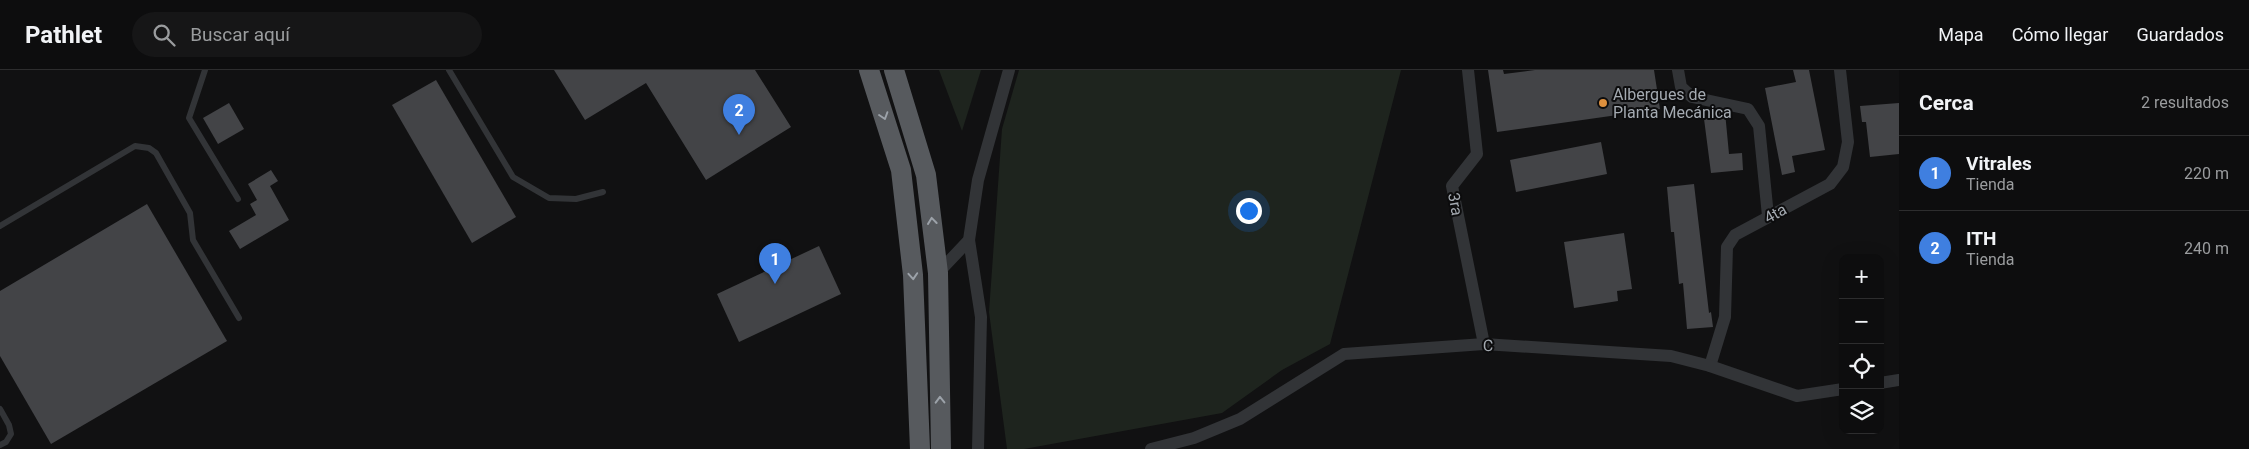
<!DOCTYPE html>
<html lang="es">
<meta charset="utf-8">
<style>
body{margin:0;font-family:Roboto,sans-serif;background:#161617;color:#f1f3f6}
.controls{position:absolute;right:15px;bottom:15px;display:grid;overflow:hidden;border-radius:10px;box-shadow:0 5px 20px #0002}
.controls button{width:45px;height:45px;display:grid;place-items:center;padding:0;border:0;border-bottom:1px solid #2d2d2e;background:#0d0d0e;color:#f1f3f6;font:25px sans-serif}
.you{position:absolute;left:1248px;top:140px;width:18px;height:18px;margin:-12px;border:4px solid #fff;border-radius:50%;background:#1a73e8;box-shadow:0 0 0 8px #1a73e833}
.badge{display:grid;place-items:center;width:32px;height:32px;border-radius:50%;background:#2563eb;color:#fff;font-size:16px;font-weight:700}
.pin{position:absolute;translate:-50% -41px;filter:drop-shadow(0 1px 2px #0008)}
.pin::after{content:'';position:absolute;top:26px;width:18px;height:15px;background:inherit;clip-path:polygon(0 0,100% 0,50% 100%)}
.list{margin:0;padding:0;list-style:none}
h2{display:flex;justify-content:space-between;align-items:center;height:65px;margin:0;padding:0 20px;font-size:21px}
h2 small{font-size:16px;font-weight:400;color:#9a9c9e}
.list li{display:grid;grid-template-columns:32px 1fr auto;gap:15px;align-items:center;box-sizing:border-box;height:75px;padding:0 20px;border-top:1px solid #2d2d2e}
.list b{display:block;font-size:19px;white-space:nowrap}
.list p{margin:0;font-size:16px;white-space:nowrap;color:#9a9c9e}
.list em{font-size:16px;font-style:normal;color:#9a9c9e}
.icon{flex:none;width:28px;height:28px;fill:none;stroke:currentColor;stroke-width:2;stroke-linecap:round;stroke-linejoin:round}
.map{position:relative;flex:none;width:1899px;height:379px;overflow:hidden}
header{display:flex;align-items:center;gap:30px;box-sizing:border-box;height:70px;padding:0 25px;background:#0d0d0e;border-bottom:1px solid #2d2d2e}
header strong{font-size:24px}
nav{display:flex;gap:28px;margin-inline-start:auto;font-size:18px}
.search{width:350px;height:45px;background:#161617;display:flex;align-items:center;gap:12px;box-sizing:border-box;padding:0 18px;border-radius:28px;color:#9a9c9e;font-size:19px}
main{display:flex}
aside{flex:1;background:#0d0d0e}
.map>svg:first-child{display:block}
.green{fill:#1e241e}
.building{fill:#434447}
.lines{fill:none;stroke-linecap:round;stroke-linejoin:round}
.service{stroke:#323437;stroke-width:6}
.minor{stroke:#323437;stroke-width:12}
.trunk{stroke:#575a5e;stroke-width:20}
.oneway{stroke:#9ca2a9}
.poi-dot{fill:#dd903e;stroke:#0c0c0d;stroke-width:2}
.labels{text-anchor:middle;stroke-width:4;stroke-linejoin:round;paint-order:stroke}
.poi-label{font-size:16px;fill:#a4aab1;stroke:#0c0c0d;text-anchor:start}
.street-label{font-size:16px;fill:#a4aab1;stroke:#0c0c0d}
</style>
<header>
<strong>Pathlet</strong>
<div class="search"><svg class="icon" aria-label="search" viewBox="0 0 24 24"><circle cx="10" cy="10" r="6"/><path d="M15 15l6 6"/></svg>Buscar aquí</div>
<nav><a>Mapa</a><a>Cómo llegar</a><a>Guardados</a></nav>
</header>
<main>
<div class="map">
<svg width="1899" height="379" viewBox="0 0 1899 379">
<rect width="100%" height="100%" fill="#111112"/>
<!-- green -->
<g class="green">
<path d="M939 0H981L962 61Z"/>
<path d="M1019 0H1401L1330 274 1282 300 1222 343 1024 379H1007L989 242 1002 59Z"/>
</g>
<!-- building -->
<g class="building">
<path d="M554 0H755L791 57 706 110 646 13 585 50Z"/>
<path d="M1488 0H1503L1504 4 1535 0H1654L1660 39 1497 62Z"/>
<path d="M1793 0H1809L1825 80 1792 86 1795 102 1782 105 1765 18 1796 12Z"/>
<path d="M436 10 516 147 472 173 392 35Z"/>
<path d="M229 33 244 59 218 74 203 48Z"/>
<path d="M1899 33V84L1870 87 1866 52H1862L1860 36Z"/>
<path d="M1713 40 1725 42 1729 84 1742 83 1743 100 1711 103 1703 41Z"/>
<path d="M1601 72 1607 104 1516 122 1510 90Z"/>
<path d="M271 100 278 111 270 116 289 150 240 179 229 161 256 145 250 134 257 130 248 114Z"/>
<path d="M1694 114 1709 243 1711 242 1713 257 1687 259 1683 213 1679 214 1674 162H1671L1667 117Z"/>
<path d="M147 134 227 271 51 374 0 286V221Z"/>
<path d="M1624 163 1632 219 1617 221 1618 231 1574 238 1564 172Z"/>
<path d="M819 176 841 224 739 272 717 224Z"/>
</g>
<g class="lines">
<!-- service -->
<g class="service">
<path d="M205 0 189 48 238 129"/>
<path d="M449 0 513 107 549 128 576 129 603 122"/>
<path d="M0 156 135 76 149 78 156 83 190 143 193 170 239 248"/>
<path d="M0 339 9 355 11 364 6 372 0 375"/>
</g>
<!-- minor -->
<g class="minor">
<path d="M1468 0 1477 84 1452 116 1484 274"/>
<path d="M1678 0 1681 17 1692 27 1748 39 1759 56 1768 146"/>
<path d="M969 170 981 247 978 379"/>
<path d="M938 203 969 170 978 110 1009 0"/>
<path d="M1710 296 1725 247 1727 177 1735 165 1830 114 1843 97 1848 72 1840 0"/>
<path d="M1880 313 1899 310"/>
<path d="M1151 379 1194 368 1240 349 1344 284 1484 274 1671 286 1710 296 1797 326 1843 319"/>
</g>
<!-- trunk -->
<g class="trunk">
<path d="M869 0 901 100 913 205 920 379"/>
<path d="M894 0 926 105 938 203 941 379"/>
</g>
</g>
<!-- one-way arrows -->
<defs><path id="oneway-chevron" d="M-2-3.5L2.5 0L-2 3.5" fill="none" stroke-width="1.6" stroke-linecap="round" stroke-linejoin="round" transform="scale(1.25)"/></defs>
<g class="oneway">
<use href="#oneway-chevron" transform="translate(884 46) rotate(72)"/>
<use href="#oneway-chevron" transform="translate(932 151) rotate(-97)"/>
<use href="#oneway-chevron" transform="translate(913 206) rotate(86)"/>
<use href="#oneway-chevron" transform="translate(940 330) rotate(-91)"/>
</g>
<!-- markers -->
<circle class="poi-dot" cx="1603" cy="33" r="5"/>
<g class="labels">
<!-- poi labels -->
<g class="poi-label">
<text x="1613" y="30">Albergues de<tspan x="1613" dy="18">Planta Mecánica</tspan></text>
</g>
<!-- street labels -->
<g class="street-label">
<text transform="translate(1456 134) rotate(80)" y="6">3ra</text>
<text transform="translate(1775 143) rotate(-29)" y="6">4ta</text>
<text transform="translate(1488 275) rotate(1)" y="6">C</text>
</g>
</g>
</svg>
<div class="controls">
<button>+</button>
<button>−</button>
<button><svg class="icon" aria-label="locate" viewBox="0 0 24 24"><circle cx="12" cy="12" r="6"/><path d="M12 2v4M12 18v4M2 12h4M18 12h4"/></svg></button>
<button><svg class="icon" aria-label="layers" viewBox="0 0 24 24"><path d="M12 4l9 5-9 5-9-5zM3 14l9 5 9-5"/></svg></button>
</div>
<div class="you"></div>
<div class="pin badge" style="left:775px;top:214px;background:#3f7fe0">1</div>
<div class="pin badge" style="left:739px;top:65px;background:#3f7fe0">2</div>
</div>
<aside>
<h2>Cerca<small>2 resultados</small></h2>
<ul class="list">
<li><span class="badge" style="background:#3f7fe0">1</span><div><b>Vitrales</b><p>Tienda</p></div><em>220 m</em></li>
<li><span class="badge" style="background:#3f7fe0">2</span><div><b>ITH</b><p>Tienda</p></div><em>240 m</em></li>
</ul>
</aside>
</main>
